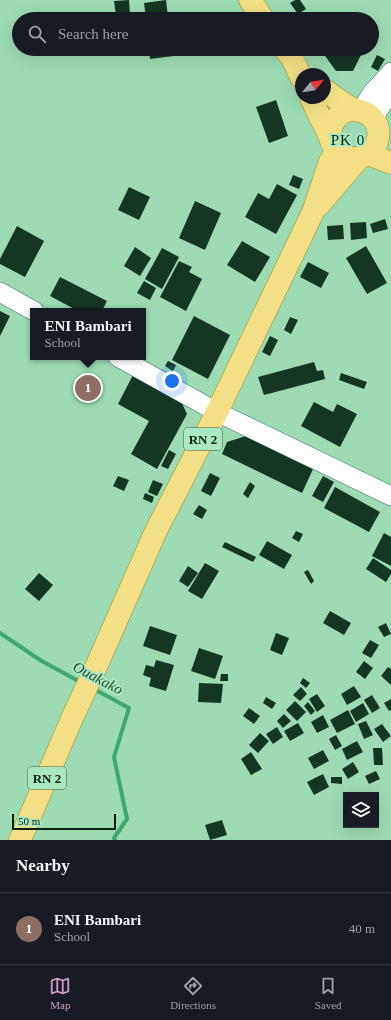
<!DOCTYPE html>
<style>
body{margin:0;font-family:Georgia,serif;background:#242831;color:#f1f3f6}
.controls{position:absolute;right:12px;bottom:12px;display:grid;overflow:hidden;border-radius:0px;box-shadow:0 4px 16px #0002}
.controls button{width:36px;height:36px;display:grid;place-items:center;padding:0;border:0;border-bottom:1px solid #363941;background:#171b24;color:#f1f3f6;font:20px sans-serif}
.compass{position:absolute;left:295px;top:68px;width:36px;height:36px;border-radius:50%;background:#171b24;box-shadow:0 4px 16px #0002;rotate:60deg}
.scale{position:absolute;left:12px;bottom:10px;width:104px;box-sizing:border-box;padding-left:4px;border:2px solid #072113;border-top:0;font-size:11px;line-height:14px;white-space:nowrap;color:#072113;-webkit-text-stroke:3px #a9e8c0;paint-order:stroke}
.you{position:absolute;left:172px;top:381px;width:14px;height:14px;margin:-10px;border:3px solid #fff;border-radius:50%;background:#1a73e8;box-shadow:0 0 0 6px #1a73e833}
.badge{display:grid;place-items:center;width:26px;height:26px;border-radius:50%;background:#cc9ac5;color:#fff;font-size:13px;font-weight:700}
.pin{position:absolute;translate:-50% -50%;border:2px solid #fff;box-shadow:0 1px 4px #0006}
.popup{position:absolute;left:30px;top:308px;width:116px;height:52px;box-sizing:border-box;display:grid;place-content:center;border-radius:0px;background:#171b24;filter:drop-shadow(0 1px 3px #0005);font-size:13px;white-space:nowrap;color:#9ea1a6}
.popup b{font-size:15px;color:#f1f3f6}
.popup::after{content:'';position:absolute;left:50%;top:100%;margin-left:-8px;border:8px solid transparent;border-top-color:#171b24}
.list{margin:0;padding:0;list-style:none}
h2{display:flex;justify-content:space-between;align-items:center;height:52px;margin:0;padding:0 16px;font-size:17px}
h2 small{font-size:13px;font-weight:400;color:#9ea1a6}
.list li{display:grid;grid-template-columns:26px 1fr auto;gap:12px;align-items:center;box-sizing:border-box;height:72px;padding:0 16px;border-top:1px solid #363941}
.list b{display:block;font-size:15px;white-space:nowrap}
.list p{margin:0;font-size:13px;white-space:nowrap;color:#9ea1a6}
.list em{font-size:13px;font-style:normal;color:#9ea1a6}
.icon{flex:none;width:22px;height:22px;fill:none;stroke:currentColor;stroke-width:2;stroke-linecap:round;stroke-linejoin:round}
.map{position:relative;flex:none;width:391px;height:840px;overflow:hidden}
.search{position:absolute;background:#171b24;box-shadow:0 4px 16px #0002;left:12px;right:12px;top:12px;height:44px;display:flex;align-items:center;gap:10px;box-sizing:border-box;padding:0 14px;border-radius:22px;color:#9ea1a6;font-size:15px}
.sheet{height:124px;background:#171b24}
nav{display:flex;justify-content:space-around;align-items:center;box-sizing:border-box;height:56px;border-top:1px solid #363941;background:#171b24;font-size:11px;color:#9ea1a6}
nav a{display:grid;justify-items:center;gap:2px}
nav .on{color:#cc9ac5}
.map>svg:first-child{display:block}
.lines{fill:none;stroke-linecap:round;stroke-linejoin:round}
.stream{stroke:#3fa870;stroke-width:4}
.building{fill:#163624}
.minor-casing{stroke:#33704d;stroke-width:20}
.major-casing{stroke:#9b8f29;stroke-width:23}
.minor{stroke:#fff;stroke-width:19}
.major{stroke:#f2df86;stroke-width:22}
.labels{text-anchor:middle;stroke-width:4;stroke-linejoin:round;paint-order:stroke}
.shield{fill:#a9e8c0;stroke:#385d47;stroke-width:1}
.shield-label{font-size:13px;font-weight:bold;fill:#072113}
.neighbourhood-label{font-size:15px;letter-spacing:1px;fill:#072113;stroke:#a9e8c0}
.water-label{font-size:15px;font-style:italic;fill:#204b33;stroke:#a9e8c0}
</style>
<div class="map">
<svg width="391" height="840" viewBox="0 0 391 840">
<rect width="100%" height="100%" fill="#9cdbb3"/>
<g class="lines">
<!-- stream -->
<g class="stream">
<path d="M0 633 40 660 82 683"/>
<path d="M94 689 129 708 114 757 127 819 114 838 115 840"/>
</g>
</g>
<!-- building -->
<g class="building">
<path d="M129 0 130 14 116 16 114 1Z"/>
<path d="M166 0 168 17 160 19H146L144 3Z"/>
<path d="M295 0H300L306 9 298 14 290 3Z"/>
<path d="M149 49H174V56L150 59Z"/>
<path d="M320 49H364L353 71H336Z"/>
<path d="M377 55 385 59 378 71 371 67Z"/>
<path d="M276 100 288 136 269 143 256 107Z"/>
<path d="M293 175 303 179 299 189 289 185Z"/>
<path d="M277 184 297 195 276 234 245 217 258 193 269 199Z"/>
<path d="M129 187 150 197 139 220 118 210Z"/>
<path d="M195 201 221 213 205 250 179 238Z"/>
<path d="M385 219 388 229 373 233 370 224Z"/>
<path d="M366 222 367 238 351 240 350 223Z"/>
<path d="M343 225 344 239 328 240 327 226Z"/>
<path d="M17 226 44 241 25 277 0 264V259Z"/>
<path d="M242 241 270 257 255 282 227 265Z"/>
<path d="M366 246 387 283 367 294 346 258Z"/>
<path d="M135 247 151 258 140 276 124 266Z"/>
<path d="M162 248 179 257 162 289 145 279Z"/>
<path d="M179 261 192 267 189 272 202 279 186 311 160 297Z"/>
<path d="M308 262 329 273 321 288 300 277Z"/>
<path d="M60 277 107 301 102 311H78L50 296Z"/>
<path d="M144 281 156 288 150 300 137 293Z"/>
<path d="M0 311 10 316 0 336Z"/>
<path d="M194 316 230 335 208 379 172 360Z"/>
<path d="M290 317 298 320 291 334 284 330Z"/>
<path d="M270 336 278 340 270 356 262 352Z"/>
<path d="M168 361 176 365 173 371 165 366Z"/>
<path d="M314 362 317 371 323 370 325 379 264 395 258 377Z"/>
<path d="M341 373 367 382 364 389 339 380Z"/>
<path d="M133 375 181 401 187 414 157 469 131 454 149 421 118 404Z"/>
<path d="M314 402 333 412 337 404 357 414 340 447 301 426Z"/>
<path d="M246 436 313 469 302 493 222 454 227 442Z"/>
<path d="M169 450 176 454 168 469 161 466Z"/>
<path d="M210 473 220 478 211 496 201 491Z"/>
<path d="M118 476 129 480 124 491 113 486Z"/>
<path d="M323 476 334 482 323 502 312 496Z"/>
<path d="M153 480 163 484 157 496 148 492Z"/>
<path d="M250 482 255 486 248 498 243 494Z"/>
<path d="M335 487 380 512 369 532 324 508Z"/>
<path d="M145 493 154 497 152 503 143 499Z"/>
<path d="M199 505 207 510 202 519 193 514Z"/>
<path d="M296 531 303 534 299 542 292 538Z"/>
<path d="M384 533 391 537V566L372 556Z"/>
<path d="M267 541 292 555 284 569 259 555Z"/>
<path d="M225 542 256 557 253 562 222 547Z"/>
<path d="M373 558 391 570V574L386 582 366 569Z"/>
<path d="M205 563 219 571 202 599 188 591Z"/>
<path d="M188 566 198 573 188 587 179 581Z"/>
<path d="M308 570 314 581 311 584 304 572Z"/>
<path d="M39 573 53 585 39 601 25 589Z"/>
<path d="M330 611 351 623 344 635 323 623Z"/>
<path d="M386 623 391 634 384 637 378 627Z"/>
<path d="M150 626 177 635 170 655 143 646Z"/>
<path d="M276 633 289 638 282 655 270 650Z"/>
<path d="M370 640 379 645 371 658 362 653Z"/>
<path d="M199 648 223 656 215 679 191 671Z"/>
<path d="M156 660 174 665 166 691 149 686 151 678 143 675 146 665 154 667Z"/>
<path d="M364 661 373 668 365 679 356 672Z"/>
<path d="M388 667 391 669V685L381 676Z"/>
<path d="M221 674H228V681H220Z"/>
<path d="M303 678 310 683 306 688 300 683Z"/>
<path d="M199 683 223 684 221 703 198 702Z"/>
<path d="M354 686 361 697 347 705 341 694Z"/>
<path d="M301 687 307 694 300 701 293 695Z"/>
<path d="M317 694 325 706 317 712 309 699Z"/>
<path d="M372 695 380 708 372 713 364 700Z"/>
<path d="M266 697 276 703 272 709 263 703Z"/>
<path d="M391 699V710L389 711 384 703Z"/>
<path d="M295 701 306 712 297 721 286 710Z"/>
<path d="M308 702 315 711 311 715 304 706Z"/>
<path d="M363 703 369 714 356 722 350 711Z"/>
<path d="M249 708 260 716 254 724 243 716Z"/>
<path d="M348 710 355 724 337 733 330 720Z"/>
<path d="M284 714 291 721 283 728 277 721Z"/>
<path d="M323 715 329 727 317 733 311 722Z"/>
<path d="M366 721 373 735 364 739 358 724Z"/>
<path d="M298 723 304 733 290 741 284 731Z"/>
<path d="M382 724 391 736 383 742 374 729Z"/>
<path d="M277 727 283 737 273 744 266 734Z"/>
<path d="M260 733 269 741 258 753 249 745Z"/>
<path d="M336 735 342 746 335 750 329 739Z"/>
<path d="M357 741 363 752 347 760 342 749Z"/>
<path d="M373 748H382L383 765H374Z"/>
<path d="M323 750 329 761 314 769 308 758Z"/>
<path d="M251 752 262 769 251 775 241 759Z"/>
<path d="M353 762 359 772 348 779 342 769Z"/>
<path d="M376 771 380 779 369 784 365 776Z"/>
<path d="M323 774 329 787 314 795 307 782Z"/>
<path d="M331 777H342V784L331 783Z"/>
<path d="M222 820 227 835 210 840 205 825Z"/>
</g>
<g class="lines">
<defs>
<g id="minor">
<path d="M361 111 372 93 389 75"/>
<path d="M373 119 386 98 391 72"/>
<path d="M0 292 34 311"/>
<path d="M118 357 217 412 391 496"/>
</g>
<g id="major">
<path d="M250 0 263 19"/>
<path d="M285 49 293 60 301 77"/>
<path d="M325 90 337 99 354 110"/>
<path d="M311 98C316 109 321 120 327 131 330 136 330 141 333 145 339 155 351 160 362 157 369 154 374 149 377 142 388 108 332 94 330 137"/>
<path d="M368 154 391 163"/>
<path d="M319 205 360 157"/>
<path d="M20 840 73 716 96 667 155 533 217 412 313 212 330 161 337 151"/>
</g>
</defs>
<!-- minor casing -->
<use href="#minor" class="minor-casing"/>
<!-- major casing -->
<use href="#major" class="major-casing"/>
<!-- minor -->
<use href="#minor" class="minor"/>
<!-- major -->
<use href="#major" class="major"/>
</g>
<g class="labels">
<!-- shield labels -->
<g class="shield">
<rect x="184" y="428" width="38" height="22" rx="3"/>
<rect x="28" y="767" width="38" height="22" rx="3"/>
</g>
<g class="shield-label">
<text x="203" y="444">RN 2</text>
<text x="47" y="783">RN 2</text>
</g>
<!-- neighbourhood labels -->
<g class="neighbourhood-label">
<text x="348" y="145">PK 0</text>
</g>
<!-- water labels -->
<g class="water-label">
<text transform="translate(98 678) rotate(28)" y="5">Ouakako</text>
</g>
</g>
</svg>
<div class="controls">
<button><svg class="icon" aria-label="layers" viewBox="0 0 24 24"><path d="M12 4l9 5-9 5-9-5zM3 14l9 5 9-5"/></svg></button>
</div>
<svg class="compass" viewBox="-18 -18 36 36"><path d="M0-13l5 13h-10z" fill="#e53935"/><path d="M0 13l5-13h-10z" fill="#9ea1a6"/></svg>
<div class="scale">50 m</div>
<div class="you"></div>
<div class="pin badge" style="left:88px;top:388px;background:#8d6e63">1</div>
<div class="popup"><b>ENI Bambari</b>School</div>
<div class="search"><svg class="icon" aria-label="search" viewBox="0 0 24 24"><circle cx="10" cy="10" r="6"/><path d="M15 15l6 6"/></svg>Search here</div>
</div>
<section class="sheet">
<h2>Nearby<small></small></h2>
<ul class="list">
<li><span class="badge" style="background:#8d6e63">1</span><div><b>ENI Bambari</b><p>School</p></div><em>40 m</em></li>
</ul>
</section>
<nav>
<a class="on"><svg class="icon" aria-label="map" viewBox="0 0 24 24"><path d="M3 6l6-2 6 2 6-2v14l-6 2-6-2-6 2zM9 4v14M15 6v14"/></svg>Map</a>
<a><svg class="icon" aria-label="directions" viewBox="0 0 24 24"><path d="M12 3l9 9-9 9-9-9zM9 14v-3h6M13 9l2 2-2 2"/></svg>Directions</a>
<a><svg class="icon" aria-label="saved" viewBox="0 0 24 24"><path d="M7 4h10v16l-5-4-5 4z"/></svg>Saved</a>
</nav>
